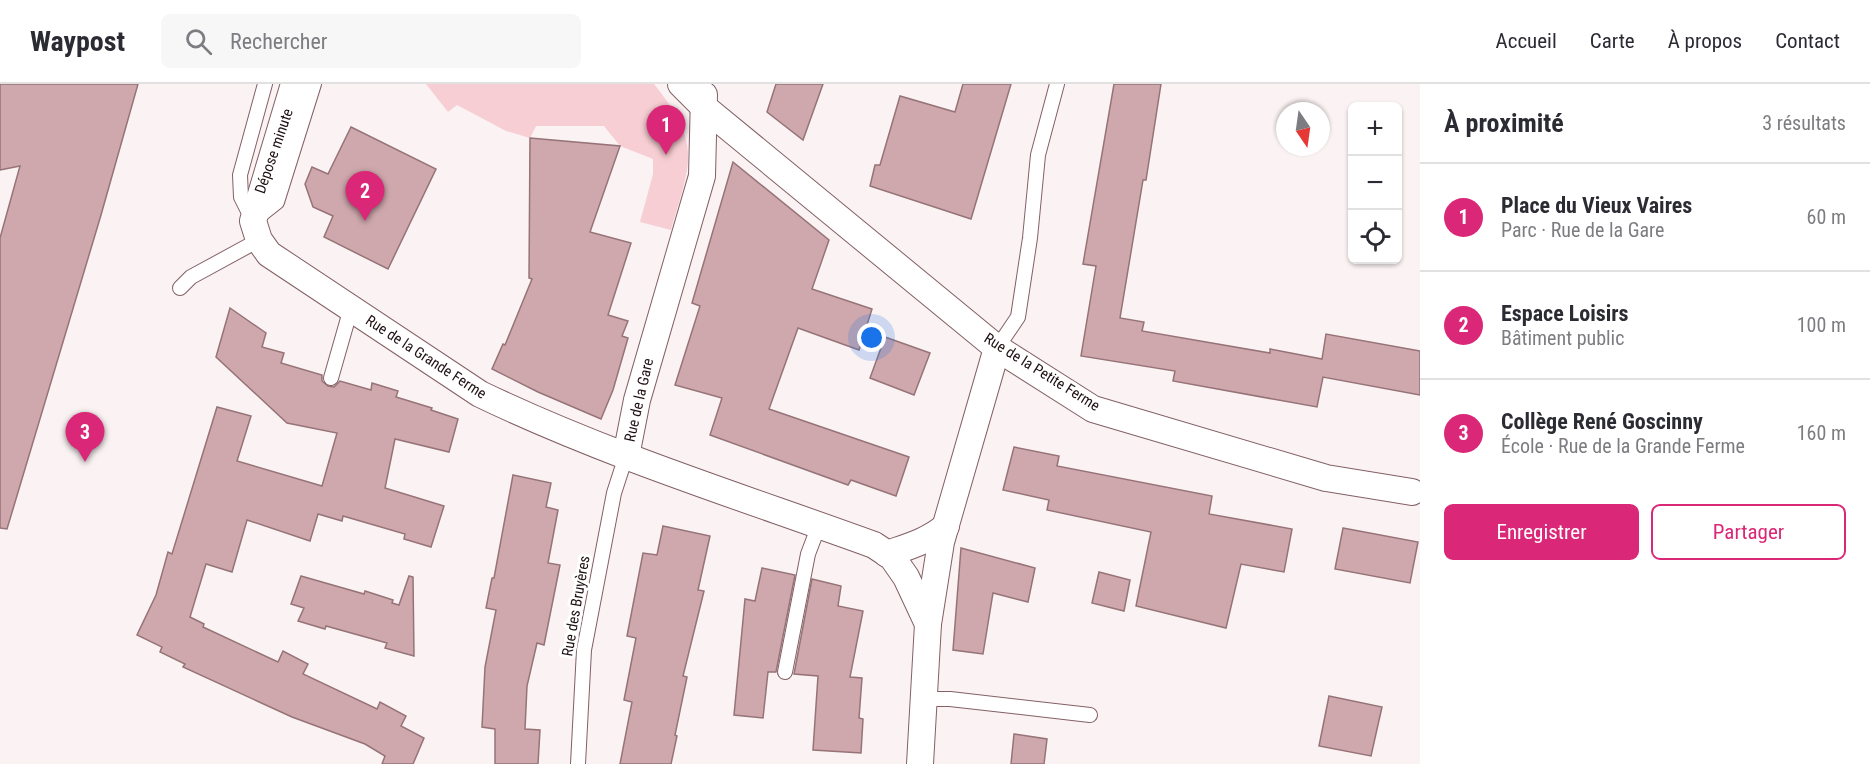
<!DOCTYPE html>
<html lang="fr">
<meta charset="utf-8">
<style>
body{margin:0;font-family:"Roboto Condensed",sans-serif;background:#f7f7f7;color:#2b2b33}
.controls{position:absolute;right:18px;top:18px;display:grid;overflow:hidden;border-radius:9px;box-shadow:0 2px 4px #0004}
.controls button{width:54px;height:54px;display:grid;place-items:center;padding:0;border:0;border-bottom:2px solid #e1e1e2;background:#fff;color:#2b2b33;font:30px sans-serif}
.compass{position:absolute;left:1276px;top:18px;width:54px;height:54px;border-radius:50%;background:#fff;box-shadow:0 2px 4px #0004;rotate:167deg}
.you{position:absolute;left:872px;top:254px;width:21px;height:21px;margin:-15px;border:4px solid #fff;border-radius:50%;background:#1a73e8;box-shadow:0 0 0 9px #1a73e833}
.badge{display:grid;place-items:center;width:39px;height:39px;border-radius:50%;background:#db2777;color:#fff;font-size:20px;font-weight:700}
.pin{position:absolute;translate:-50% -50px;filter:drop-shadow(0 2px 3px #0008)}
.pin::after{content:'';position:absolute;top:32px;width:21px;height:18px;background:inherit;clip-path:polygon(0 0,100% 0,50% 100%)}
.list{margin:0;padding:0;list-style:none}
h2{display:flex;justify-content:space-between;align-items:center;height:78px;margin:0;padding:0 24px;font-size:26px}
h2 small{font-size:20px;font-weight:400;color:#7c7c81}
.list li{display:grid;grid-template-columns:39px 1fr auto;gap:18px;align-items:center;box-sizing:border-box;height:108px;padding:0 24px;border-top:2px solid #e1e1e2}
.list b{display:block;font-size:22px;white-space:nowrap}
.list p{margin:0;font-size:20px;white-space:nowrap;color:#7c7c81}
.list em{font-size:20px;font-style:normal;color:#7c7c81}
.actions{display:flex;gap:12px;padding:18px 24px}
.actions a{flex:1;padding:14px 0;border:2px solid #db2777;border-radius:9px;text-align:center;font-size:21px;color:#db2777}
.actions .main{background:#db2777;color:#fff}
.icon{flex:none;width:33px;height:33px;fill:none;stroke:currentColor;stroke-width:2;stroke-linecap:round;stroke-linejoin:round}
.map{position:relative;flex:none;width:1420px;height:680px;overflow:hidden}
header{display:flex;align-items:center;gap:36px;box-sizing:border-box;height:84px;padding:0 30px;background:#fff;border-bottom:2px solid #e1e1e2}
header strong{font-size:28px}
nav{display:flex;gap:33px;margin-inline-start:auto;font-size:21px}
.search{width:420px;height:54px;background:#f7f7f7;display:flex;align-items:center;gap:15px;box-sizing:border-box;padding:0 21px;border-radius:9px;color:#7c7c81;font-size:22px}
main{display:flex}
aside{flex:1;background:#fff}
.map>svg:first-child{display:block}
.green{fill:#f7ced3}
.building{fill:#cfa8ad;stroke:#967377;stroke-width:1.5}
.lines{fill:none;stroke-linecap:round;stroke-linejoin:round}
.service-casing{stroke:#836065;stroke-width:16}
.minor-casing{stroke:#836065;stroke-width:28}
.service{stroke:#fff;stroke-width:14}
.minor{stroke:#fff;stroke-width:26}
.labels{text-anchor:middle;stroke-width:6;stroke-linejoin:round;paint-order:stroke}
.street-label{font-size:15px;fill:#1f1113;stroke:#fff}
</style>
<header>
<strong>Waypost</strong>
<div class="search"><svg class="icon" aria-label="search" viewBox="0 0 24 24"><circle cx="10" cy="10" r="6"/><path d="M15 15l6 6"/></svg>Rechercher</div>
<nav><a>Accueil</a><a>Carte</a><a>À propos</a><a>Contact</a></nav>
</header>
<main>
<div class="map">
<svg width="1420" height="680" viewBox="0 0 1420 680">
<rect width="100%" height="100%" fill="#faf2f3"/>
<!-- green -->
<path class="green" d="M426 0H654C702 60 691 77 671 146L640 138 653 90V75L620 62 604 42H536L530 54 506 47 457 21 448 28Z"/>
<!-- building -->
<g class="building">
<path d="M0 0H138L101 131 7 445 0 444V154L20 82 0 86Z"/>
<path d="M776 0H823L803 56 767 28Z"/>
<path d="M963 0H1011L971 135 870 102 875 81H880L900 12 955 28Z"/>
<path d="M1114 0H1161L1146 96H1143L1120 234 1144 238 1142 247 1270 269V265L1322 275 1326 250 1420 267V311L1323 293 1317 323 1173 297 1175 287 1081 272 1096 182 1083 180Z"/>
<path d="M351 43 436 85 388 185 324 153 333 132 313 123 305 100 312 83 328 90Z"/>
<path d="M530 54 620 62 590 148 631 159 608 231 628 237 622 252 628 254 613 306 601 335 538 308 492 285 503 260 505 261 532 195 529 194Z"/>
<path d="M733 78 829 156 812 205 872 225 859 266 798 244 769 325 909 373 896 412 851 396 848 401 710 351 722 314 675 301 700 222 692 219Z"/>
<path d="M230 224 266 249 262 263 284 269 281 279 322 291V297L328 302 334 303 340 297 371 306 372 299 398 307 396 313 432 324 431 326 458 335 449 368 395 355 385 404 444 422 431 463 404 455 405 450 343 432 342 437 318 430 310 457 247 436 232 488 206 480 190 533 204 540 203 543 278 578 283 567 308 580 303 590 377 625 380 618 406 632 401 642 424 654 413 680H382L385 672 365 660 292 633 183 583 185 580 160 568 162 563 137 551 156 511 168 468 172 470 217 323 251 332 237 377 322 402 337 349 287 339 216 273Z"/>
<path d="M885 253 930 269 914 311 870 294Z"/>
<path d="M1014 363 1059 372 1057 382 1212 412 1209 430 1292 445 1284 488 1241 480 1226 544 1136 522 1151 448 1047 426 1049 416 1003 406Z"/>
<path d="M513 391 551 399 546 423 558 426 548 479 560 481 544 561 537 559 527 602 525 645 540 646 538 680H495V645L482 643 485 583 496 526 486 524 492 494H494Z"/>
<path d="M663 442 710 452 698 506 704 507 683 592 687 593 675 651 677 652 671 680H620L632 618 624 616 636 554 627 552 643 469 657 471Z"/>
<path d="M1343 444 1418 458 1410 499 1335 485Z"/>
<path d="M961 464 1035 484 1028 518 993 509 983 570 953 566Z"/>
<path d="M762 484 795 491 776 588H768L763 634 734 631 745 515 755 517Z"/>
<path d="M1099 488 1130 496 1124 527 1092 519Z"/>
<path d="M301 492 364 510 365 507 393 516 392 519 399 521 409 492 413 493 414 572 385 564 387 559 326 542 325 545 298 537 304 524 291 520Z"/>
<path d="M812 495 841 502 838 522 863 527 850 593 862 594 859 634 863 635 861 669 813 666 818 592 794 590Z"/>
<path d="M1329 612 1382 623 1371 672 1319 662Z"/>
<path d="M1014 650 1047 655 1044 680H1011Z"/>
</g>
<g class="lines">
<defs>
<g id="service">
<path d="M265 0 240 91 241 113 253 137 277 118 314 0"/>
<path d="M180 204 191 193 259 156"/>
<path d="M997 264 1018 233 1030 154 1038 71 1057 0"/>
<path d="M331 294 351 224"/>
<path d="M785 588 808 470 819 441"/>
<path d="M924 615H950L1090 631"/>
<path d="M578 680 584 566 614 409 626 372"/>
</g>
<g id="minor">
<path d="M294 0 253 137 259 156 269 170 480 310C607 371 742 413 874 461L892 473 906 493 928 540"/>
<path d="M681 0 705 24 997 264 1093 325 1326 394 1412 408"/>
<path d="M626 372 637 316 702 92 704 11"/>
<path d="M887 470C907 463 929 457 946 442"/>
<path d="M920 680 928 540 941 458 997 264"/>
</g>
</defs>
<!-- service casing -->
<use href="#service" class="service-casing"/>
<!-- minor casing -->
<use href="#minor" class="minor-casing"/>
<!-- service -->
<use href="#service" class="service"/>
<!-- minor -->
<use href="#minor" class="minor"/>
</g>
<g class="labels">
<!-- street labels -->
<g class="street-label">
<text transform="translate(274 67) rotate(-71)" y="5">Dépose minute</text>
<text transform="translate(426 273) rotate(33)" y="5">Rue de la Grande Ferme</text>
<text transform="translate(1042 288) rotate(32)" y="5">Rue de la Petite Ferme</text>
<text transform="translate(639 316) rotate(-77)" y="5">Rue de la Gare</text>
<text transform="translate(576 522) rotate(-80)" y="5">Rue des Bruyères</text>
</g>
</g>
</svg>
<div class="controls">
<button>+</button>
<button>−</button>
<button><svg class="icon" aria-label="locate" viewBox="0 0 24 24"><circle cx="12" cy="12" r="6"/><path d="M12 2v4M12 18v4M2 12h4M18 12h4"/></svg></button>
</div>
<svg class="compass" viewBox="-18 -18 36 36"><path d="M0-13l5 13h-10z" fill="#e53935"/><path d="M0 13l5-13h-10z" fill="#7c7c81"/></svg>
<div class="you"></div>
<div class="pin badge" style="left:666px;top:71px">1</div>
<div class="pin badge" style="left:365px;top:137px">2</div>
<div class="pin badge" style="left:85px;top:378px">3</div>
</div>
<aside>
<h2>À proximité<small>3 résultats</small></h2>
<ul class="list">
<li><span class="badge">1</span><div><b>Place du Vieux Vaires</b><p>Parc · Rue de la Gare</p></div><em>60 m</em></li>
<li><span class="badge">2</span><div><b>Espace Loisirs</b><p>Bâtiment public</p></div><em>100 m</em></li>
<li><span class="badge">3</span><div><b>Collège René Goscinny</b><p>École · Rue de la Grande Ferme</p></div><em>160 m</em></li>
</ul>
<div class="actions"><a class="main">Enregistrer</a><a>Partager</a></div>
</aside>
</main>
